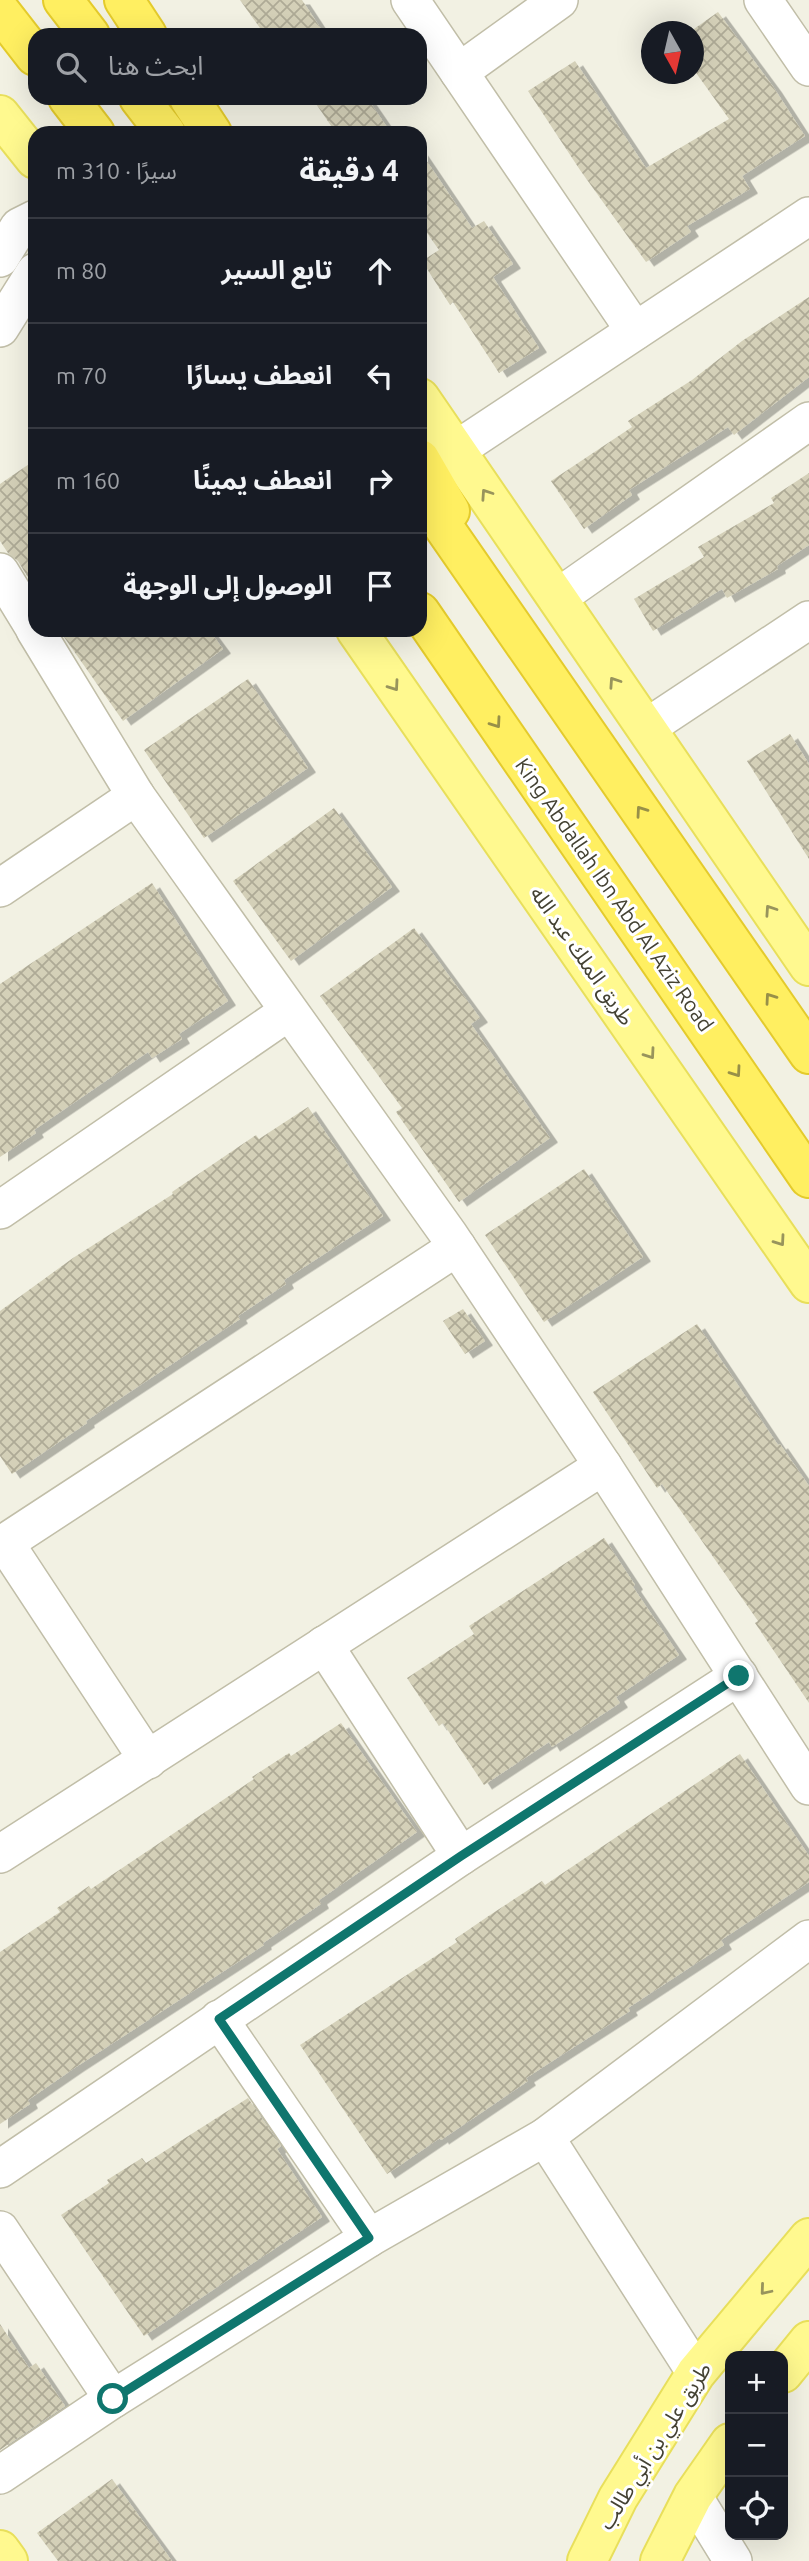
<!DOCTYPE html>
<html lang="ar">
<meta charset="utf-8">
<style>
body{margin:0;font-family:Ubuntu,"Noto Sans Arabic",sans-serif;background:#242831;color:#f1f3f6;direction:rtl}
.controls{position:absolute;right:21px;bottom:21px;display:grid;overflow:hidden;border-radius:14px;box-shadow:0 7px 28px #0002}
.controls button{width:63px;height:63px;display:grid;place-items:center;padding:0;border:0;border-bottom:2px solid #363941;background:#171b24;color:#f1f3f6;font:35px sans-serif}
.compass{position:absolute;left:641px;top:21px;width:63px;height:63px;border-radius:50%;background:#171b24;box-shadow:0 7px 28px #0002;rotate:172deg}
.stop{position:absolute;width:21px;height:21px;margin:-16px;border:5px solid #0f766e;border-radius:50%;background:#fff}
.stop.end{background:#0f766e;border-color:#fff;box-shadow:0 2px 7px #0008}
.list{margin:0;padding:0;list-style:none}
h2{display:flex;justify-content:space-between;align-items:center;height:91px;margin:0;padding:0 28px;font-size:30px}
h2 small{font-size:23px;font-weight:400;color:#9ea1a6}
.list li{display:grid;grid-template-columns:46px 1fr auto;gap:21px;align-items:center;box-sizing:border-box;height:105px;padding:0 28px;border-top:2px solid #363941}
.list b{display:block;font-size:26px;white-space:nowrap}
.list em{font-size:23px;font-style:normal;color:#9ea1a6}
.icon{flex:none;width:38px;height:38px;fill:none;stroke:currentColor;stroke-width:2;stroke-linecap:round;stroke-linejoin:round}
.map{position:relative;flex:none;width:809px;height:2561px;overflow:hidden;direction:ltr}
.search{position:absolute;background:#171b24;box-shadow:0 7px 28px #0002;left:28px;top:28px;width:399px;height:77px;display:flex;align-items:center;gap:18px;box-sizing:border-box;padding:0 24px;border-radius:21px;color:#9ea1a6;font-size:26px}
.panel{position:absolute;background:#171b24;box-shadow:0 7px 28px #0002;left:28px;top:126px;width:399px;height:511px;border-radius:21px;direction:rtl}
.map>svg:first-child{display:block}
.building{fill:url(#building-cross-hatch);filter:url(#shadow)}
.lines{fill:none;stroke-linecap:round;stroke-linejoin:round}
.minor-casing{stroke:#c1bea8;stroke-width:40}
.major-casing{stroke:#e8df5b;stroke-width:42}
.highway-casing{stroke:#e4cb2c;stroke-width:42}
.minor{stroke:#fff;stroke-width:37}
.major{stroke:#fff98f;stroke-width:38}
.highway{stroke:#ffef61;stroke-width:38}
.oneway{stroke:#98945c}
.oneway2{stroke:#989048}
.route{stroke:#0f766e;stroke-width:9}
.labels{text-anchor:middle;stroke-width:6;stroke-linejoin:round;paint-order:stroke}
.street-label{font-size:21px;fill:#444233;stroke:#fff}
</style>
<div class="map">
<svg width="809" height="2561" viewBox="0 0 809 2561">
<defs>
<pattern id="building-cross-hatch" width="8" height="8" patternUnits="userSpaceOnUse" patternTransform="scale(1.75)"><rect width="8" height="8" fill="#d4d0b8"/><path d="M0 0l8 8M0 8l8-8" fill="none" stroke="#aeaa96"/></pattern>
<filter id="shadow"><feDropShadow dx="8" dy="4.5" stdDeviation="0" flood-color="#0004"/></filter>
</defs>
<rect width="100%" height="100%" fill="#f2f1e3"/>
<!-- building -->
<g class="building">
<path d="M240 0H302L325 35H265Z"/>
<path d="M718 12 774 88 805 136 742 176 750 189 687 226 691 232 646 262 580 170 528 91 575 61 646 168 729 119 694 70V29Z"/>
<path d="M312 98H367L391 133H336Z"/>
<path d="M420 151 472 228 484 221 513 264 493 277 539 348 499 373 453 302 450 305 422 261 439 250 420 223Z"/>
<path d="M809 297V377L734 435 728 427 629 490 632 495 584 529 551 481 632 427 628 421 692 380 742 341Z"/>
<path d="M35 460V589L18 561 8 553 0 541V484Z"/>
<path d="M809 473V545L777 566 778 569 727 598 722 589 653 631 634 599 704 557 698 547 774 503 771 498Z"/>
<path d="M74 630H209L223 649 123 721 64 637Z"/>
<path d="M248 679 308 768 204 838 144 750Z"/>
<path d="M790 734 809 764V859L747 761Z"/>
<path d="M334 808 392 887 291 961 233 881Z"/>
<path d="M152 883 228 1001 179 1034 182 1039 152 1058 148 1052 34 1130 36 1133 0 1157V984Z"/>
<path d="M414 928 480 1018 471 1024 550 1138 459 1202 396 1112 402 1108 320 996Z"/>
<path d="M308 1107 383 1216 284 1280 286 1284 238 1316 240 1319 86 1421 87 1423 12 1474 0 1456V1311L73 1258 173 1194 172 1192 256 1135 259 1139Z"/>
<path d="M584 1169 643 1257 544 1322 485 1235Z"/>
<path d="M463 1309 485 1341 465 1354 443 1321Z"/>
<path d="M697 1324 778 1445 780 1444 809 1486V1703L755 1623 758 1621 662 1484 657 1488 593 1392Z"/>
<path d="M604 1538 635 1585 633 1587 679 1655 616 1697 620 1703 552 1747 549 1742 484 1785 443 1723 439 1726 407 1678 474 1634 469 1626Z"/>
<path d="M341 1723 417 1832 319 1900 321 1904 263 1943 264 1945 76 2067 28 2100 30 2104 0 2124V1952L60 1912 57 1908 89 1886 91 1889 155 1846 254 1779 252 1777 289 1753 291 1756Z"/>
<path d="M740 1754 809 1856V1882L721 1940 724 1945 628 2008 630 2011 526 2078 528 2081 441 2140 440 2138 387 2174 300 2045 457 1942 455 1939 490 1915 542 1881 545 1885Z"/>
<path d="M248 2098 281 2146 277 2149 322 2217 144 2336 61 2215 109 2183 107 2180 142 2158 146 2163Z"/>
<path d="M0 2324 29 2368 36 2363 65 2406 0 2450Z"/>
<path d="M112 2479 172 2561H58L37 2533Z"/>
</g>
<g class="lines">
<defs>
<g id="minor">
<path d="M410 0 635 331"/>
<path d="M763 0 809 67"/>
<path d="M459 72 559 0"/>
<path d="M0 258 19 227 35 219"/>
<path d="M0 328 35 272"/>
<path d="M456 450 809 216"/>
<path d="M0 572 35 629"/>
<path d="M557 598 809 421"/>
<path d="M35 630 136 796 449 1235 603 1466"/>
<path d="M646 728 809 620"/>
<path d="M0 888 136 796"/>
<path d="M0 1210 288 1012"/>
<path d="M5 1543 148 1760"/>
<path d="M0 1546 457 1247"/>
<path d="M324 1645 461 1856"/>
<path d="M0 1854 603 1466 809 1786"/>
<path d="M219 2019 369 2238"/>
<path d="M545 2137 696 2373"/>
<path d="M0 2169 461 1856 739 1676"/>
<path d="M0 2230 113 2399 369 2238 545 2137 809 1939"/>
<path d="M0 2475 113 2399"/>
<path d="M693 2496 733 2561"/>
</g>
<g id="major">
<path d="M0 115 35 159"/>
<path d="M420 398 809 966"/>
<path d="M356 630 809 1283"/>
<path d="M783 2373 809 2341"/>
<path d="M0 2550 8 2561"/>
<path d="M587 2561 618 2498 696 2373 809 2238"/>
<path d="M660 2561 693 2496 730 2443"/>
</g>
<g id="highway">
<path d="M63 0 90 35"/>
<path d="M124 0 147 35"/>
<path d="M0 11 35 56"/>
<path d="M68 98 95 133"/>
<path d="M139 98 166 133"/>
<path d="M189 98 212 133"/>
<path d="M420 459 450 511"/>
<path d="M420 493 809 1054"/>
<path d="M420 612 809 1178"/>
</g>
</defs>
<!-- minor casing -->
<use href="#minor" class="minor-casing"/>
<!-- major casing -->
<use href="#major" class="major-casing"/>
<!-- highway casing -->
<use href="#highway" class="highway-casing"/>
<!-- minor -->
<use href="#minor" class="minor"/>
<!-- major -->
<use href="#major" class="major"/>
<!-- highway -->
<use href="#highway" class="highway"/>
</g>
<!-- one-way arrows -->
<defs><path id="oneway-chevron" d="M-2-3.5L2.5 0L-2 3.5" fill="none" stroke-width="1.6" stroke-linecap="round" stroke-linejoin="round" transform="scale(1.75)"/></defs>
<g class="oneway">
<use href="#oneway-chevron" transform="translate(486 494) rotate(-124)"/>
<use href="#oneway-chevron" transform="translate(614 682) rotate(-124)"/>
<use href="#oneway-chevron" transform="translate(394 686) rotate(55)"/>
<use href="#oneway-chevron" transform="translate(770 910) rotate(-124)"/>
<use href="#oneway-chevron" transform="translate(650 1054) rotate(55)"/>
<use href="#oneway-chevron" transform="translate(780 1241) rotate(55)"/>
<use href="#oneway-chevron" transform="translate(765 2290) rotate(130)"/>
</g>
<g class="oneway2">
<use href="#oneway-chevron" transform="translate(496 723) rotate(55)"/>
<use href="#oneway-chevron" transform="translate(641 811) rotate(-125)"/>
<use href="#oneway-chevron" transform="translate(770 998) rotate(-125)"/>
<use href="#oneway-chevron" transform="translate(736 1072) rotate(55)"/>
</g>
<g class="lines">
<!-- route -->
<path class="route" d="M113 2399 369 2238 219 2019 461 1856 739 1676"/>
</g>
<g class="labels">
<!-- street labels -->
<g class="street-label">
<text transform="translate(614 895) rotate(55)" y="7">King Abdallah Ibn Abd Al Aziz Road</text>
<text transform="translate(582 956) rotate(55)" y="7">طريق الملك عبد الله</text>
<text transform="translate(655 2446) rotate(-58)" y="7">طريق علي بن أبي طالب</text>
</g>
</g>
</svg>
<div class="controls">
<button>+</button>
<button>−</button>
<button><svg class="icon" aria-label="locate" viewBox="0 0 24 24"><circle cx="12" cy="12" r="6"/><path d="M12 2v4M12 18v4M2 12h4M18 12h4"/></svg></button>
</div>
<svg class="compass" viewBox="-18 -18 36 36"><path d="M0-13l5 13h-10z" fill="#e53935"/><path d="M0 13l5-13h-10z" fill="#9ea1a6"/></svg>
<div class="stop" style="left:113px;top:2399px"></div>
<div class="stop end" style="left:739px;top:1676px"></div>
<div class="search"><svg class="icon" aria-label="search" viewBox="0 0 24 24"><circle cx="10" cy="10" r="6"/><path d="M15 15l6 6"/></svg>ابحث هنا</div>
<section class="panel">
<h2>4 دقيقة<small>سيرًا · 310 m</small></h2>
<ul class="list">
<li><svg class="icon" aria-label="ahead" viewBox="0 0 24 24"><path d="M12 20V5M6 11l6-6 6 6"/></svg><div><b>تابع السير</b></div><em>80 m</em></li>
<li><svg class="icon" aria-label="left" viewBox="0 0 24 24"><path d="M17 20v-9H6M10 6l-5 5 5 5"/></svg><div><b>انعطف يسارًا</b></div><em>70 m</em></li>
<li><svg class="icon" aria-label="right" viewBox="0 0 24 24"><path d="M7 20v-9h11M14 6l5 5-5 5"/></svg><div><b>انعطف يمينًا</b></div><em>160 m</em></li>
<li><svg class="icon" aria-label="arrive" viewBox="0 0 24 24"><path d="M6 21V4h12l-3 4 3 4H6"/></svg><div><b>الوصول إلى الوجهة</b></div></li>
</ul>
</section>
</div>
